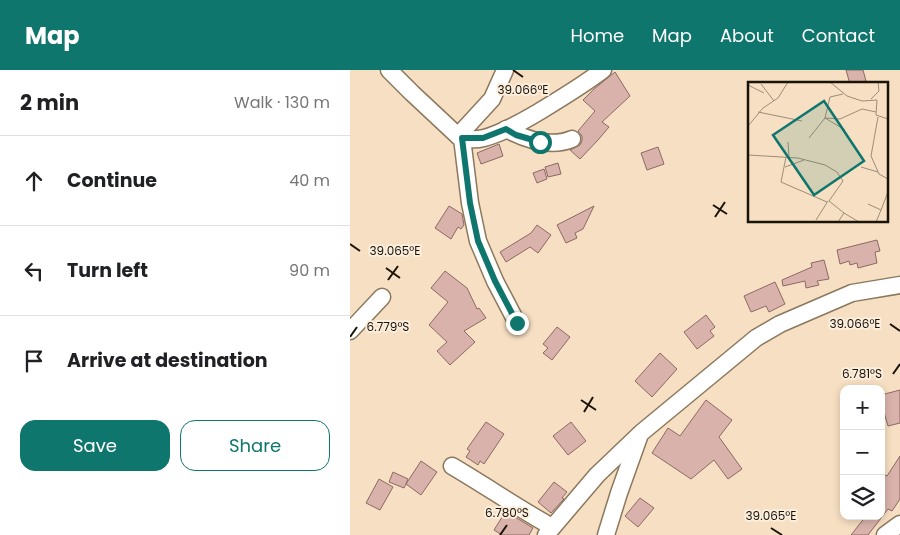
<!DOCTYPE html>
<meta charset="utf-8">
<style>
body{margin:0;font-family:Poppins,sans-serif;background:#f2f2f2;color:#202124}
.controls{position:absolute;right:15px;bottom:15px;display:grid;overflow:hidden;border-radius:10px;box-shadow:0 2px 8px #0003}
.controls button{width:45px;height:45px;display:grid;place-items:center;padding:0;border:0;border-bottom:1px solid #e0e0e0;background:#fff;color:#202124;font:25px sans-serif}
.stop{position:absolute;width:15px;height:15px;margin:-11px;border:4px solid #0f766e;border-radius:50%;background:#fff}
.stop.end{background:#0f766e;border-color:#fff;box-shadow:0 1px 5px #0008}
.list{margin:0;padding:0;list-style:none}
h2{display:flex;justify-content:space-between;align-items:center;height:65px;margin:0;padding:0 20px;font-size:21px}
h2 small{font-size:16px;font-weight:400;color:#757577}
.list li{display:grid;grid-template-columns:32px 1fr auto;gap:15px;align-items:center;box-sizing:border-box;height:90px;padding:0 20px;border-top:1px solid #e0e0e0}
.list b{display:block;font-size:19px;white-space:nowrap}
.list em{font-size:16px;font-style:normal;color:#757577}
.actions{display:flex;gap:10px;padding:15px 20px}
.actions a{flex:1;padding:11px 0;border:1px solid #0f766e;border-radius:15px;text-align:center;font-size:18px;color:#0f766e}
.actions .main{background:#0f766e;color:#fff}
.icon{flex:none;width:28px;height:28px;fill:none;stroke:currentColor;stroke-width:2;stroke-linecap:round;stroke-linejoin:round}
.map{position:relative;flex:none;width:550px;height:465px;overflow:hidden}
header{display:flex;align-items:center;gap:30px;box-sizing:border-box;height:70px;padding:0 25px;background:#0f766e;color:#fff}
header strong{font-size:24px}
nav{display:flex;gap:28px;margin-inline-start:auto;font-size:18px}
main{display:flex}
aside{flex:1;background:#fff}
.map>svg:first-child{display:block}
.building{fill:#d9b3ab;stroke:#8c6963}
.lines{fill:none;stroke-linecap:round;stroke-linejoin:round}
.minor-casing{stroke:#8c785d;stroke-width:19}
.minor{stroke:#fff;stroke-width:16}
.route{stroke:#0f766e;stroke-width:6}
.ticks{fill:none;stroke:#1a1308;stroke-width:2}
.inset-road{fill:none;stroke:#9e8d78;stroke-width:1}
.view{fill:#0f766e;fill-opacity:0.15;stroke:#0f766e;stroke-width:2.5}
.inset-edge{fill:none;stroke:#1a1308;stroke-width:2.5}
.ticks-label{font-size:12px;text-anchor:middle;fill:#1a1308;stroke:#fceedd;stroke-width:4;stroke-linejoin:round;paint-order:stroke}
</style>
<header>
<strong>Map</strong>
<nav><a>Home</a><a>Map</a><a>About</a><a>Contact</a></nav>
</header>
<main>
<aside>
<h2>2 min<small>Walk · 130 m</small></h2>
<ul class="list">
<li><svg class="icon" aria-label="ahead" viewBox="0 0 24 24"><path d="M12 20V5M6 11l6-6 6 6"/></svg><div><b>Continue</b></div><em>40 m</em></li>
<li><svg class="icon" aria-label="left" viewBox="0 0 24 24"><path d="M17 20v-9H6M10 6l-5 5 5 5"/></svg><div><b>Turn left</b></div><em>90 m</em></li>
<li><svg class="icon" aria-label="arrive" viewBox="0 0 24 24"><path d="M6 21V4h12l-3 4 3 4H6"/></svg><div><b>Arrive at destination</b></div></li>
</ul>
<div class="actions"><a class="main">Save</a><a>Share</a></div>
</aside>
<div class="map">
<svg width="550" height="465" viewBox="0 0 550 465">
<rect width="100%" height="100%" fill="#f6dfc2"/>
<!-- building -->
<g class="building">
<path d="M496 0H513L516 11 506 14H500Z"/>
<path d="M265 2 280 26 252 52 259 57 248 70 230 89 220 80 230 75 232 71V66L228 61 245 41 233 30 244 19Z"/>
<path d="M149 74 153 86 131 94 127 83Z"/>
<path d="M308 77 314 94 297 100 291 83Z"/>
<path d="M208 93 211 104 198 107 195 97Z"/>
<path d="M194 99 197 109 187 113 183 103Z"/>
<path d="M99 136 112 144 114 155 111 159 108 157 101 169 85 158Z"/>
<path d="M244 136 233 159 225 163 227 168 216 173 207 155Z"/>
<path d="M187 155 201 165 188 183 180 177 156 192 150 182 181 163Z"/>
<path d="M527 170 530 181 525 182 527 193 508 198 507 193 500 195 499 191 490 194 487 180Z"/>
<path d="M474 190 479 209 467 211 469 215 456 218 455 211 433 216 432 210 462 197 461 193Z"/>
<path d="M95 201 117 218 127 239 129 238 136 248 114 261 125 272 100 295 87 281 97 272 79 255 98 232 81 218Z"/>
<path d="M425 212 435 234 419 242 416 236 401 242 394 226Z"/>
<path d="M356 245 365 257 360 261 364 266 347 279 334 262Z"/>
<path d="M207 257 220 267 202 290 193 283 198 278 193 274Z"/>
<path d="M310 283 327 299 302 327 285 311Z"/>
<path d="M550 320V353L538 356 531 332V325Z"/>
<path d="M356 330 382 350 369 367 392 399 378 409 364 390 341 409 302 383 318 358 330 366Z"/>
<path d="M136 352 154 364 134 394 130 391 128 395 116 387 120 381 117 379Z"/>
<path d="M221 352 236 371 218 385 203 366Z"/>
<path d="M550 386V429L542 441 538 439 518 465H501L516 446H531V403L537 406Z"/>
<path d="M71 391 87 402 71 425 56 414 54 418 39 412 43 402 58 409 56 414Z"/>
<path d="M29 409 43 417 30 440 16 433Z"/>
<path d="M204 412 217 422 212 428 214 429 201 443 188 432Z"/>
<path d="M290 428 304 438 288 457 275 446Z"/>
<path d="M154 444 158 447 160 444 183 458 179 465H152L144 460Z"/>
</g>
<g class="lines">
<defs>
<g id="minor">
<path d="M39 0 62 23 108 66C115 70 126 70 134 68 153 63 171 52 187 43 210 29 232 16 253 0"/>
<path d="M156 59C175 69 201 78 222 69"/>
<path d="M108 66 142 29 155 0"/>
<path d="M112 68 120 133 128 171 145 211 167 253"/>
<path d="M0 261 32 227"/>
<path d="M102 396C136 416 168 438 202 457"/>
<path d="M196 465 247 405 291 363 406 268 430 254 502 223 550 215"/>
<path d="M256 465 269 423 289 367"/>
<path d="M535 465 550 454"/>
</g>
</defs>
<!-- minor casing -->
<use href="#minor" class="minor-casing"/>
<!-- minor -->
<use href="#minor" class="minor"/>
</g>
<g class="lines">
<!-- route -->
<path class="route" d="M167 253 145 211 128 171 120 133 112 68H133L156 59 166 65 190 72"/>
</g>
<!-- ticks -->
<path class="ticks" d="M163 0 173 7M363 135 377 144M365 147 375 132M0 174 10 181M36 198 50 208M38 210 48 196M540 254 550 261M0 267 7 257M543 304 550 294M231 330 246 340M234 342 243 327M421 458 432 465M150 465 157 455"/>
<!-- overview -->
<g transform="translate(398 12)">
<rect width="140" height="140" fill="#f6dfc2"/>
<path class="inset-road" d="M82 0 99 14 114 19 129 18 128 33 140 37M13 2 26 19M0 3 16 11M95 12 82 15 77 36 97 48M123 17 131 9 130 0M10 30 54 39M130 35 123 74 131 92 140 97M77 36 92 37 114 27 128 30M0 44 15 26 30 16 40 0M61 56 77 36M40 60 41 75M0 73 50 76 77 83 89 90 95 99 81 119 96 131 90 140M38 75 33 100 79 120M37 85 56 78M113 85 130 90M120 122 133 128 128 140M133 128 140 110M96 131 111 140M68 138 80 119"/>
<path class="view" d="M76 19 116 79 66 113 25 53Z"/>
<rect width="140" height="140" class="inset-edge"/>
</g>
<g class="ticks-label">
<text x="173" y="24">39.066°E</text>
<text x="45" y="185">39.065°E</text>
<text x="505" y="258">39.066°E</text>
<text x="38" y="261">6.779°S</text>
<text x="512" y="308">6.781°S</text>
<text x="157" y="447">6.780°S</text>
<text x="421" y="450">39.065°E</text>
</g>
</svg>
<div class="controls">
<button>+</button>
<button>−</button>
<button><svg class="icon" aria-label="layers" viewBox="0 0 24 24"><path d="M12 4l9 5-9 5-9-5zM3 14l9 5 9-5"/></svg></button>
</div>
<div class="stop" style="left:190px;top:72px"></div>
<div class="stop end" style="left:167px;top:253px"></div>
</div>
</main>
